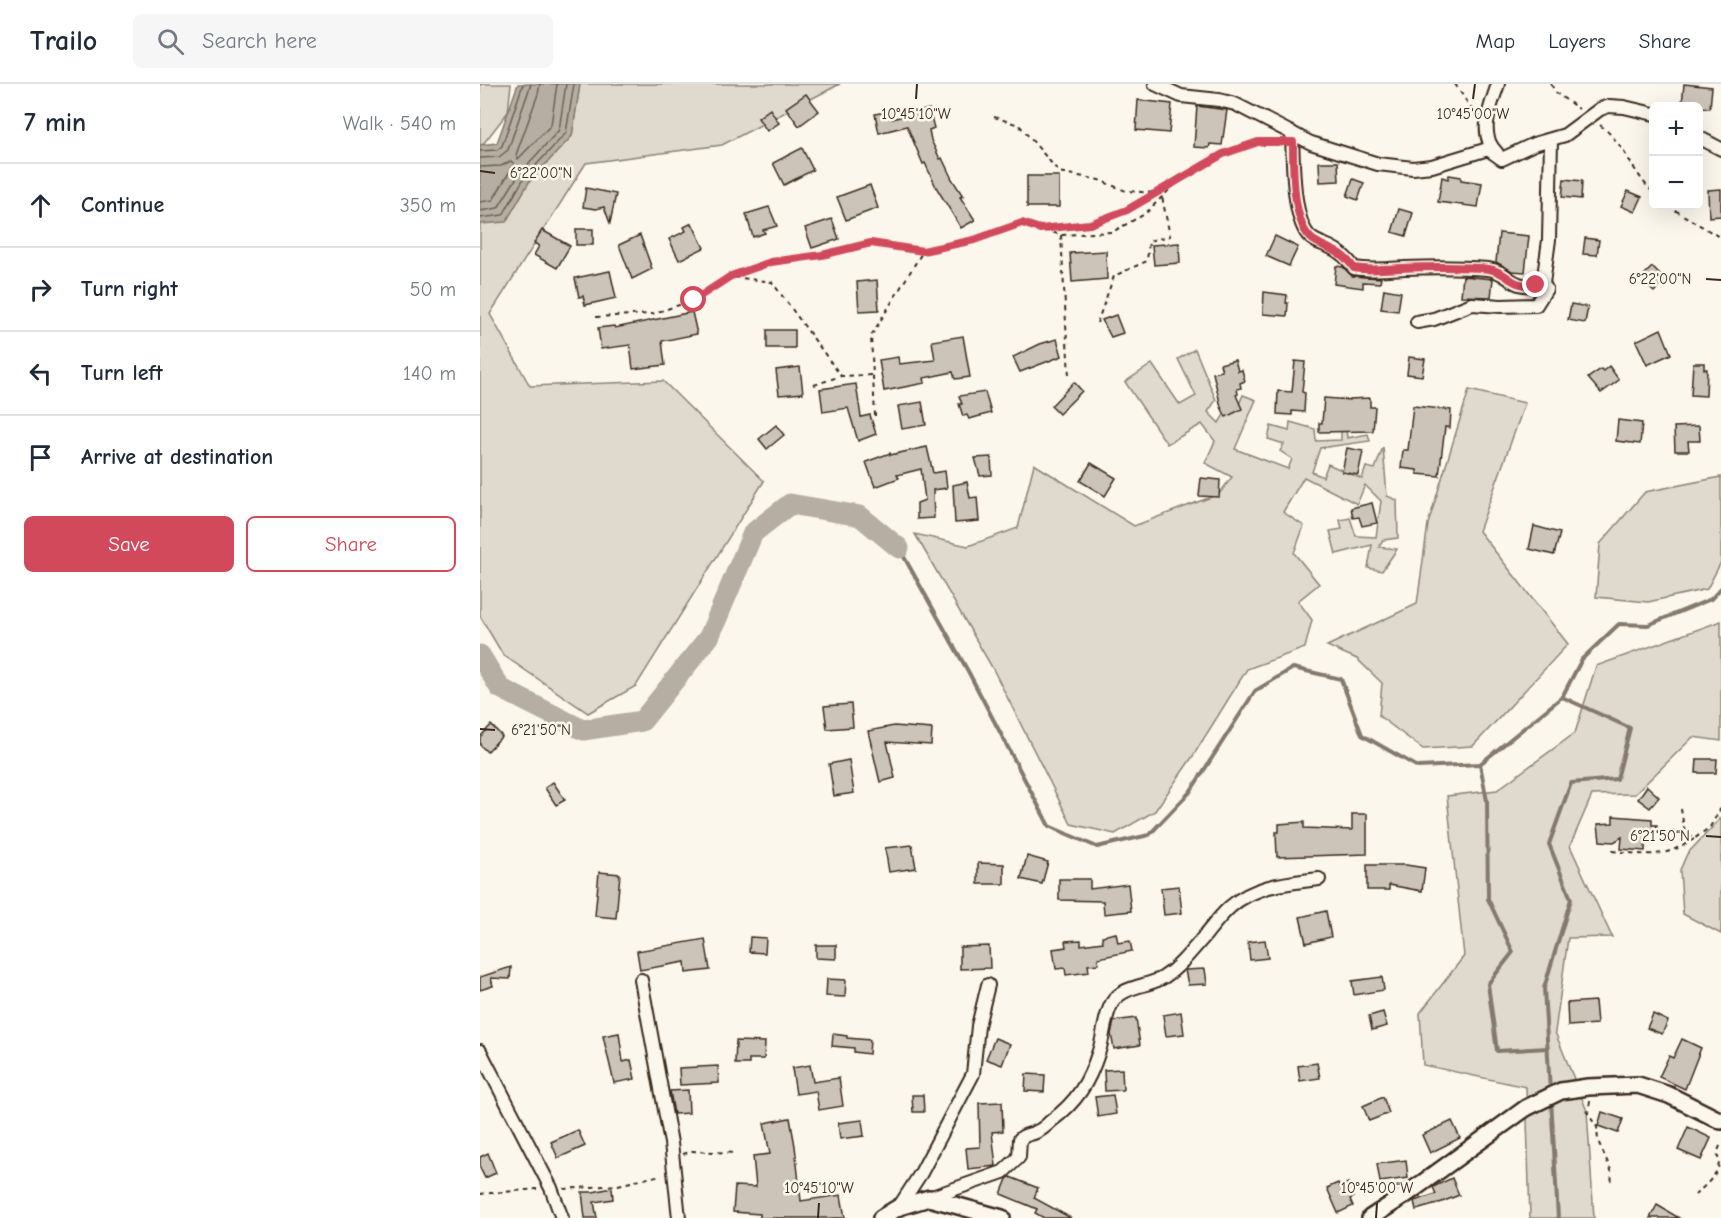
<!DOCTYPE html>
<meta charset="utf-8">
<style>
body{margin:0;font-family:"Comic Neue",sans-serif;background:#f6f6f7;color:#1f2937}
.controls{position:absolute;right:18px;top:18px;display:grid;overflow:hidden;border-radius:9px;box-shadow:0 6px 24px #0002}
.controls button{width:54px;height:54px;display:grid;place-items:center;padding:0;border:0;border-bottom:2px solid #e0e1e3;background:#fff;color:#1f2937;font:30px sans-serif}
.stop{position:absolute;width:18px;height:18px;margin:-14px;border:4px solid #d1495b;border-radius:50%;background:#fff}
.stop.end{background:#d1495b;border-color:#fff;box-shadow:0 2px 6px #0008}
.list{margin:0;padding:0;list-style:none}
h2{display:flex;justify-content:space-between;align-items:center;height:78px;margin:0;padding:0 24px;font-size:26px}
h2 small{font-size:20px;font-weight:400;color:#747a83}
.list li{display:grid;grid-template-columns:39px 1fr auto;gap:18px;align-items:center;box-sizing:border-box;height:84px;padding:0 24px;border-top:2px solid #e0e1e3}
.list b{display:block;font-size:22px;white-space:nowrap}
.list em{font-size:20px;font-style:normal;color:#747a83}
.actions{display:flex;gap:12px;padding:18px 24px}
.actions a{flex:1;padding:14px 0;border:2px solid #d1495b;border-radius:9px;text-align:center;font-size:21px;color:#d1495b}
.actions .main{background:#d1495b;color:#fff}
.icon{flex:none;width:33px;height:33px;fill:none;stroke:currentColor;stroke-width:2;stroke-linecap:round;stroke-linejoin:round}
.map{position:relative;flex:none;width:1241px;height:1134px;overflow:hidden}
header{display:flex;align-items:center;gap:36px;box-sizing:border-box;height:84px;padding:0 30px;background:#fff;border-bottom:2px solid #e0e1e3}
header strong{font-size:28px}
nav{display:flex;gap:33px;margin-inline-start:auto;font-size:21px}
.search{width:420px;height:54px;background:#f6f6f7;display:flex;align-items:center;gap:15px;box-sizing:border-box;padding:0 21px;border-radius:9px;color:#747a83;font-size:22px}
main{display:flex}
aside{flex:1;background:#fff}
.map>svg:first-child{display:block}
.green{fill:#dfd9ce;stroke:#8d8276;stroke-width:1.5}
.water{fill:#b6aea2;stroke:#85796d;stroke-width:1.5}
.lines{fill:none;stroke-linecap:round;stroke-linejoin:round}
.shore{stroke:#6c5f53;stroke-width:1.5}
.stream{stroke:#85796d;stroke-width:4}
.river{stroke:#b6aea2;stroke-width:21}
.building{fill:#ccc4b9;stroke:#3b2a1e;stroke-width:1.5}
.minor-casing{stroke:#3b2a1e;stroke-width:16}
.tertiary-casing{stroke:#3b2a1e;stroke-width:20}
.path{stroke:#3b2a1e;stroke-width:2;stroke-dasharray:4.5 4.5;stroke-linecap:butt}
.minor{stroke:#fbf7ec;stroke-width:12}
.tertiary{stroke:#fbf7ec;stroke-width:15}
.route{stroke:#d1495b;stroke-width:8}
.ticks{fill:none;stroke:#3b2a1e;stroke-width:2}
.ticks-label{font-size:15px;text-anchor:middle;fill:#3b2a1e;stroke:#fbf7ec;stroke-width:5;stroke-linejoin:round;paint-order:stroke}
</style>
<header>
<strong>Trailo</strong>
<div class="search"><svg class="icon" aria-label="search" viewBox="0 0 24 24"><circle cx="10" cy="10" r="6"/><path d="M15 15l6 6"/></svg>Search here</div>
<nav><a>Map</a><a>Layers</a><a>Share</a></nav>
</header>
<main>
<aside>
<h2>7 min<small>Walk · 540 m</small></h2>
<ul class="list">
<li><svg class="icon" aria-label="ahead" viewBox="0 0 24 24"><path d="M12 20V5M6 11l6-6 6 6"/></svg><div><b>Continue</b></div><em>350 m</em></li>
<li><svg class="icon" aria-label="right" viewBox="0 0 24 24"><path d="M7 20v-9h11M14 6l5 5-5 5"/></svg><div><b>Turn right</b></div><em>50 m</em></li>
<li><svg class="icon" aria-label="left" viewBox="0 0 24 24"><path d="M17 20v-9H6M10 6l-5 5 5 5"/></svg><div><b>Turn left</b></div><em>140 m</em></li>
<li><svg class="icon" aria-label="arrive" viewBox="0 0 24 24"><path d="M6 21V4h12l-3 4 3 4H6"/></svg><div><b>Arrive at destination</b></div></li>
</ul>
<div class="actions"><a class="main">Save</a><a>Share</a></div>
</aside>
<div class="map">
<svg width="1241" height="1134" viewBox="0 0 1241 1134">
<rect width="100%" height="100%" fill="#fbf7ec"/>
<filter id="ink" filterUnits="userSpaceOnUse"><feTurbulence type="fractalNoise" baseFrequency=".0167" numOctaves="2"/><feDisplacementMap in="SourceGraphic" scale="12" xChannelSelector="R" yChannelSelector="G"/><feConvolveMatrix kernelMatrix="1 2 1 2 8 2 1 2 1" color-interpolation-filters="sRGB"/></filter>
<g filter="url(#ink)">
<!-- green -->
<g class="green">
<path d="M0 0H31L28 28 0 64Z"/>
<path d="M100 0H360L242 61 106 79 10 230 50 302 183 297 284 397 156 602 108 629 23 571 0 532V140L26 137 49 98 92 52Z"/>
<path d="M715 265 736 316 728 328 739 339 746 327 755 329 763 311 776 316 755 365 808 385 812 375 800 367 804 360 788 355 791 342 809 347 810 338 835 345 836 357 861 356V337H865L867 354 888 350 890 357 840 364 832 388 843 393 848 380 882 395 886 383 895 385 903 363 907 412 917 416 918 454 903 456 899 463 917 465 902 487 888 484 892 461 856 470 850 447 862 445 860 436 870 434 876 452 896 453 901 417 885 401 877 420 824 393 803 428 824 442 814 469 839 500 818 517 832 536 825 564 767 585 713 672 675 727 635 750 591 740 513 585 435 450 488 462 538 444 554 380 654 442 739 410 752 393 725 379 735 357 722 340 687 360 645 298 672 280 700 321 716 312 698 275Z"/>
<path d="M989 306 1045 319 999 447 1088 560 993 662 943 665 899 632 902 599 877 575 847 562 937 520 948 440Z"/>
<path d="M1241 393V478L1227 505 1168 518 1116 513 1120 460 1165 408Z"/>
<path d="M1241 537V657L1213 653 1155 710 1112 711 1090 762 1132 853 1088 854 1075 948 1107 1027 1114 1134H1050L1046 1003 943 981 940 929 984 872 967 712 1017 706 1095 649 1116 582Z"/>
<path d="M1241 734V850L1203 830 1200 786 1207 770Z"/>
</g>
<!-- water -->
<path class="water" d="M38 0H100L92 52 49 98 26 138 0 140V61L17 59Z"/>
<g class="lines">
<!-- shore -->
<g class="shore">
<path d="M60 0 58 10 36 71 38 75 71 41 77 0"/>
<path d="M0 67 17 66 22 62 43 0"/>
<path d="M0 74 19 73 28 66 51 0"/>
<path d="M0 83 21 82 31 77 34 80 13 116 0 118"/>
<path d="M0 127 18 124 39 90 79 46 86 0"/>
<path d="M0 134 23 131 44 94 86 49 94 0"/>
</g>
<!-- stream -->
<g class="stream">
<path d="M419 464 489 589 569 742 617 763 669 751 710 708 775 607 813 584 861 595 882 651 938 683 1000 680 1082 613 1102 575 1139 540 1168 541 1231 515 1241 504"/>
<path d="M1000 680 1007 717 1008 815 1033 868 1008 900 1017 967 1068 964"/>
<path d="M1070 1007 1064 904 1091 815 1069 760 1091 699 1137 695 1150 644 1082 613"/>
<path d="M1071 1015 1078 1134"/>
</g>
<!-- river -->
<path class="river" d="M0 571 20 604 103 646 162 637 229 553 273 449 310 420 380 432 419 464"/>
</g>
<!-- building -->
<g class="building">
<path d="M1204 0 1232 3 1230 24 1207 22V20H1202Z"/>
<path d="M326 10 339 27 319 42 306 24Z"/>
<path d="M658 16 692 20 689 49 656 46Z"/>
<path d="M717 22 747 26 742 61 730 60 729 64 714 63Z"/>
<path d="M290 25 299 39 287 47 278 34Z"/>
<path d="M449 25 454 44 449 46 451 56 460 75 462 74 472 95 483 112 480 113 495 136 481 144 456 103 445 79 443 80 427 42 399 49 395 30 410 27 412 35Z"/>
<path d="M322 64 333 86 304 101 293 79Z"/>
<path d="M839 78H858L859 97 840 98Z"/>
<path d="M969 91 981 93V96L1002 99 998 123 958 118 962 93 968 95Z"/>
<rect x="547" y="92" width="32" height="31"/>
<path d="M873 95 884 99 878 116 867 112Z"/>
<path d="M1084 95 1102 97 1101 115 1082 113Z"/>
<path d="M390 101 398 124 366 136 357 113Z"/>
<path d="M106 104 136 110 130 139 124 123 116 125 103 123Z"/>
<path d="M1241 105V132L1229 133 1228 106Z"/>
<path d="M1148 107 1162 113 1155 128 1141 122Z"/>
<path d="M289 123 297 142 283 146 285 149 273 153 266 130Z"/>
<path d="M919 125 933 129 926 152 912 148Z"/>
<path d="M352 135 359 155 332 164 325 144Z"/>
<path d="M212 139 224 164 199 176 189 155 206 147 204 143Z"/>
<rect x="96" y="145" width="17" height="16"/>
<path d="M62 146 90 162 77 184 54 171 59 162 54 159Z"/>
<path d="M1019 149 1049 152 1045 188 1032 187 1016 178Z"/>
<path d="M160 151 172 185 152 195 139 161Z"/>
<path d="M795 152 818 163 809 182 786 172Z"/>
<path d="M1105 154 1119 156 1117 171 1103 170Z"/>
<path d="M699 159 700 179 674 181 672 161Z"/>
<path d="M626 167 627 195 592 198 590 169Z"/>
<path d="M856 182 863 183 872 192 901 194 900 199 883 198V204L854 200Z"/>
<path d="M1172 183 1185 196 1174 208 1160 195Z"/>
<path d="M130 187 136 214 105 221 103 212 99 213 95 194Z"/>
<path d="M983 192 1013 195 1011 213 981 212Z"/>
<path d="M397 196 399 226 379 227 377 198Z"/>
<path d="M904 205 921 208 918 227 901 225Z"/>
<path d="M784 208 807 211 806 219H808L807 232 783 230Z"/>
<path d="M1091 220 1108 223 1105 239 1088 236Z"/>
<path d="M212 228 217 250 182 257 185 281 153 285 150 261 121 265 118 244 134 242 135 244Z"/>
<path d="M636 231 643 249 631 253 622 236Z"/>
<path d="M1181 245 1191 270 1167 281 1156 257Z"/>
<rect x="287" y="246" width="28" height="18"/>
<path d="M483 252 490 293 475 295 473 288 444 294 445 299 404 307 399 276 418 273 419 280 455 276 452 257Z"/>
<path d="M577 255 582 272 540 288 533 273 560 260Z"/>
<path d="M929 273 945 275 942 292 927 290Z"/>
<path d="M755 276 758 287 762 286 765 297 760 299 761 304 757 305 758 310 756 311 762 325 746 333 741 323 733 289 742 287 740 280Z"/>
<path d="M815 277 825 278 822 308 825 309 824 328 812 327V331L797 330 798 307 812 308Z"/>
<path d="M1213 279H1224V285H1227L1226 312 1211 311Z"/>
<path d="M1129 282 1139 296 1121 309 1108 294 1121 285 1123 287Z"/>
<path d="M320 283 323 309 299 311 296 286Z"/>
<path d="M594 298 602 307 579 330 571 322Z"/>
<path d="M376 300 381 333 390 331 396 350 378 357 368 324 343 328 340 305Z"/>
<path d="M505 308 511 329 489 335 487 331 483 332 479 320H482L479 312Z"/>
<path d="M844 314 870 316V315L890 314V323H895L893 347 839 348V339H842Z"/>
<path d="M442 318 446 341 422 345 418 322Z"/>
<path d="M933 322 971 326 970 344 965 343 959 392 937 390V386L921 384 923 366H928Z"/>
<path d="M1138 336 1162 339 1160 360 1136 357Z"/>
<path d="M296 341 304 351 287 365 279 355Z"/>
<path d="M1219 342 1220 357H1208L1209 367H1195L1194 343Z"/>
<path d="M447 363 453 389 465 387 467 404 453 406 454 434 437 435V419L445 416 441 385 417 391 419 394 395 403 386 378 410 369V371Z"/>
<path d="M867 364 883 367 878 391 862 388Z"/>
<path d="M511 373 512 391 500 392 495 374Z"/>
<path d="M611 379 636 394 625 412 600 397Z"/>
<path d="M721 394 740 396 739 413 719 412Z"/>
<path d="M487 398 490 414 497 413 499 437 475 439 473 401Z"/>
<path d="M892 419 897 439 882 442 879 433 873 434 871 424Z"/>
<path d="M1054 442 1080 449 1074 471 1049 465Z"/>
<path d="M371 620 373 643 347 645 344 622Z"/>
<path d="M11 641 22 652 7 668 0 661V653Z"/>
<path d="M414 642 452 645 451 661 407 658 415 694 400 698 388 647Z"/>
<path d="M1217 675H1237L1236 689H1216Z"/>
<path d="M369 676 374 709 354 712 349 680Z"/>
<path d="M73 698 85 716 76 721 65 704Z"/>
<path d="M1167 702 1179 713 1170 724 1158 715Z"/>
<path d="M872 730H887V770L797 773 796 748H799V740L824 738V744L872 746Z"/>
<path d="M1133 732 1172 735V741H1177L1176 751 1166 750 1165 767 1141 765 1142 753 1134 758 1120 757 1118 740 1133 739Z"/>
<path d="M432 761 436 784 409 788 405 764Z"/>
<path d="M547 772 568 778 562 800 541 795Z"/>
<path d="M498 779 524 780V800H498Z"/>
<path d="M887 781H926L945 784 942 807 909 801V806H887Z"/>
<path d="M119 788 140 790 136 834 115 832Z"/>
<path d="M579 795H610V805L648 800 651 827 624 830 623 817 579 816Z"/>
<path d="M699 802 702 829 684 831 681 804Z"/>
<path d="M846 827 851 853 826 859 820 833Z"/>
<path d="M636 849 638 859 650 857 652 867 618 874 619 880 608 881 609 888 586 891 585 884 576 885 573 865 586 863 585 857 601 856V861L623 858 622 852Z"/>
<path d="M270 853 286 854 285 869 269 868Z"/>
<path d="M225 855 230 886 206 889 205 878 160 886 157 867Z"/>
<path d="M785 856 788 874 770 876 768 858Z"/>
<path d="M336 861H356V875L336 874Z"/>
<path d="M509 862 510 884 480 885V863Z"/>
<path d="M31 883 30 895 11 894 13 902 0 906V893Z"/>
<path d="M725 885 727 900 708 901 705 886Z"/>
<path d="M902 893 904 906 874 911 872 897Z"/>
<path d="M347 895 366 896 365 913 346 912Z"/>
<path d="M1115 917 1117 940 1088 942 1087 919Z"/>
<path d="M701 928 704 950 686 952 683 931Z"/>
<path d="M903 928 907 942 892 946 889 932Z"/>
<path d="M1173 930 1188 937 1182 950 1167 944Z"/>
<path d="M656 934 660 961 634 965 631 950 634 937Z"/>
<path d="M139 949 143 978 151 976 155 995 134 999 123 952Z"/>
<path d="M353 950 367 952V954L390 956 389 970 374 968V964L352 962Z"/>
<path d="M515 954 530 960 522 981 506 975Z"/>
<path d="M1202 955 1221 964 1205 1005 1179 993 1189 972 1193 974Z"/>
<path d="M256 957 285 958 284 975H269V980H255Z"/>
<path d="M837 979 840 994 820 997 818 982Z"/>
<path d="M330 981 333 998 359 994 363 1022 339 1026 336 1007 316 1010 312 984Z"/>
<path d="M238 982 239 999 200 1001 199 984Z"/>
<path d="M642 985 643 1006 625 1007 624 986Z"/>
<path d="M546 990 565 991 564 1008 545 1007Z"/>
<path d="M208 1006 209 1029 194 1030 190 1007Z"/>
<path d="M432 1011H443L444 1028H433Z"/>
<path d="M633 1011 636 1030 618 1033 615 1013Z"/>
<path d="M903 1013 909 1029 889 1037 883 1022Z"/>
<path d="M522 1018 523 1047 512 1048 516 1082 488 1085 486 1064 500 1063 499 1019Z"/>
<path d="M1122 1028 1143 1035 1138 1049 1118 1042Z"/>
<path d="M310 1034 315 1062 321 1117 361 1111 365 1134H280V1130L253 1128 255 1102 276 1103 273 1072 290 1070 284 1039Z"/>
<path d="M382 1036 384 1052 360 1055 358 1039Z"/>
<path d="M972 1037 980 1054 950 1069 942 1051Z"/>
<path d="M1208 1043 1231 1054 1221 1076 1198 1066Z"/>
<path d="M98 1046 105 1062 78 1074 71 1058Z"/>
<path d="M8 1069 16 1089 5 1094 0 1084V1073Z"/>
<path d="M926 1076 928 1094 900 1098 897 1080Z"/>
<path d="M530 1093 558 1104 554 1114 591 1134H564L555 1129 557 1125 521 1110 527 1095Z"/>
<path d="M972 1094 979 1111 957 1120 936 1126 934 1117 956 1110 953 1103Z"/>
<path d="M858 1099 860 1103 868 1099 874 1113 870 1115 873 1122 858 1129 847 1104Z"/>
<path d="M132 1104 133 1115 114 1118 117 1134H105L102 1108H113Z"/>
<path d="M1177 1121 1199 1134H1170Z"/>
</g>
<g class="lines">
<defs>
<g id="minor">
<path d="M675 0 701 12 739 16 755 20 831 59 898 80 933 84 952 82 1008 65 1022 75 1054 60 1085 51 1120 25 1129 22 1144 23 1174 30"/>
<path d="M812 49C813 74 812 136 830 153 835 158 843 160 850 163 861 168 868 175 874 184 891 187 908 185 925 184 952 183 981 183 1008 185 1032 188 1029 208 1063 199L1066 205 1056 221 1021 222 992 220 954 235 937 238"/>
<path d="M1218 53 1241 65"/>
<path d="M1017 69C997 50 1011 22 1018 0"/>
<path d="M1063 199 1069 156 1071 56"/>
<path d="M161 896 191 1059 199 1134"/>
<path d="M0 967 71 1104 82 1134"/>
<path d="M449 1114 523 1088 539 1073 540 1055C545 1050 550 1051 556 1048 562 1046 567 1041 571 1037 597 1018 609 998 619 967 624 952 624 933 632 919 643 901 668 903 684 893 699 883 711 868 723 854 731 844 740 832 750 823 775 801 807 799 839 795"/>
<path d="M419 1123 441 1089 493 990 498 942 508 901"/>
</g>
<g id="tertiary">
<path d="M401 1134 419 1123 449 1114 522 1134"/>
<path d="M890 1134 927 1110 1046 1024 1081 1007 1108 1003 1158 1001 1189 1011 1241 1037"/>
</g>
</defs>
<!-- minor casing -->
<use href="#minor" class="minor-casing"/>
<!-- tertiary casing -->
<use href="#tertiary" class="tertiary-casing"/>
<!-- path -->
<g class="path">
<path d="M975 0 997 33"/>
<path d="M1071 0 1076 9 1099 25"/>
<path d="M514 33 539 41 579 88 619 96 646 107 677 109"/>
<path d="M1120 41C1145 60 1152 89 1174 109"/>
<path d="M1188 122 1241 154"/>
<path d="M562 144 610 140 647 126 694 99"/>
<path d="M581 151 589 292"/>
<path d="M254 193 292 198 361 292"/>
<path d="M116 233 172 230 214 216 251 192 291 178 342 171 391 159 443 167 494 156 542 139 581 151 632 148 665 130 699 96 743 70 778 58H800"/>
<path d="M617 239 634 192 667 177 669 157 690 152 682 113"/>
<path d="M334 301 361 292 393 291"/>
<path d="M395 332 391 252 443 167"/>
<path d="M1201 725 1204 744 1214 755 1230 743 1241 724"/>
<path d="M1132 767C1167 771 1183 775 1214 755"/>
<path d="M1110 1017 1108 1030 1117 1043 1118 1057 1131 1086 1132 1101"/>
<path d="M203 1070 212 1067 256 1069"/>
<path d="M84 1105 138 1101 181 1091"/>
<path d="M0 1110 57 1105"/>
<path d="M1215 1111C1222 1104 1234 1095 1238 1084 1241 1075 1234 1073 1241 1060"/>
</g>
<!-- minor -->
<use href="#minor" class="minor"/>
<!-- tertiary -->
<use href="#tertiary" class="tertiary"/>
</g>
</g>
<g class="lines" filter="url(#ink)">
<!-- route -->
<path class="route" d="M214 216 251 192 291 178 342 171 391 159 443 167 494 156 542 139 560 145 610 140 647 126 743 70 778 58H813C813 82 812 141 833 156 851 168 859 164 874 184 890 187 905 185 921 184 948 183 982 182 1009 185 1029 188 1030 204 1056 201"/>
</g>
<!-- ticks -->
<path class="ticks" d="M436 15 437 0M993 15 995 0M0 87 15 89M1226 195 1241 196M0 645 15 646M1226 752 1241 753M338 1134 339 1119M896 1134 897 1119"/>
<g class="ticks-label">
<text x="436" y="35">10°45'10"W</text>
<text x="993" y="35">10°45'00"W</text>
<text x="61" y="94">6°22'00"N</text>
<text x="1180" y="200">6°22'00"N</text>
<text x="61" y="651">6°21'50"N</text>
<text x="1180" y="757">6°21'50"N</text>
<text x="339" y="1109">10°45'10"W</text>
<text x="897" y="1109">10°45'00"W</text>
</g>
</svg>
<div class="controls">
<button>+</button>
<button>−</button>
</div>
<div class="stop" style="left:214px;top:216px"></div>
<div class="stop end" style="left:1056px;top:201px"></div>
</div>
</main>
